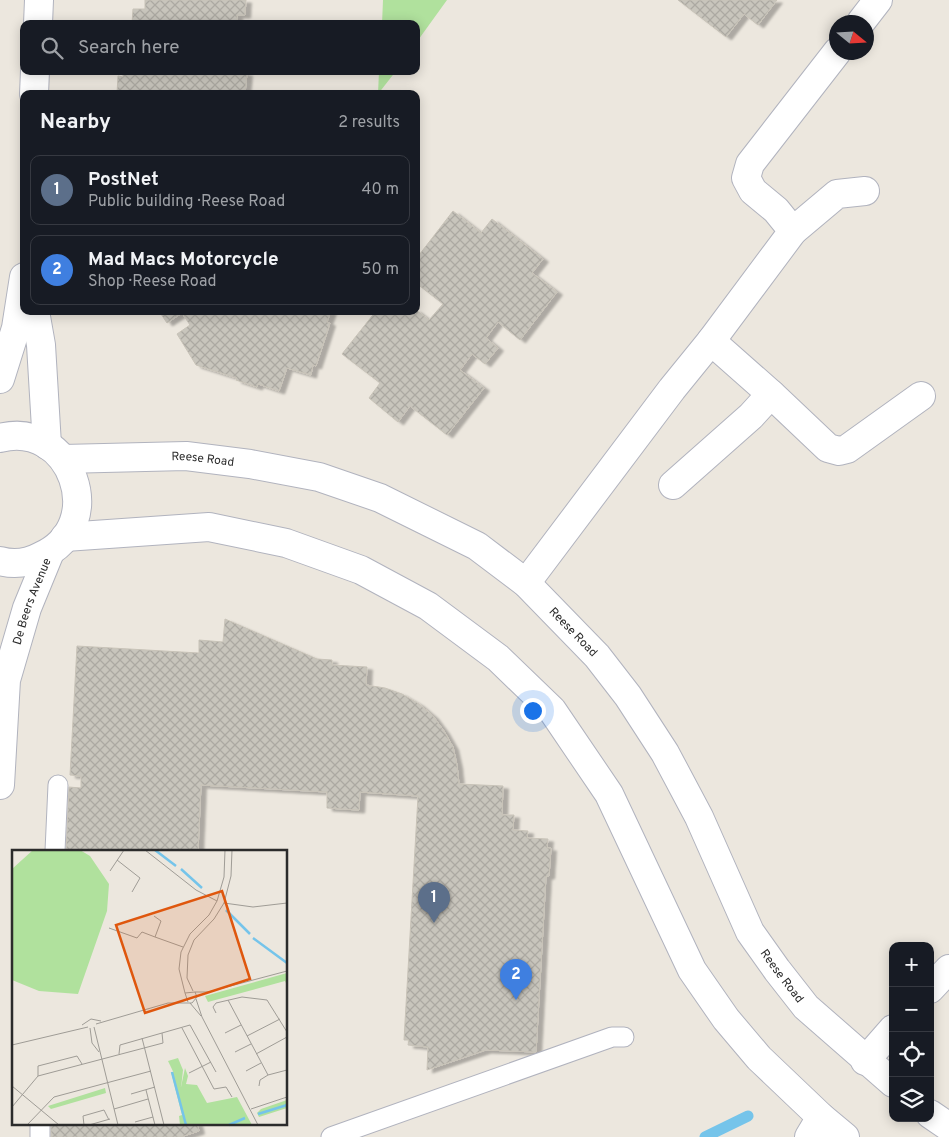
<!DOCTYPE html>
<meta charset="utf-8">
<style>
body{margin:0;font-family:Overpass,sans-serif;background:#242831;color:#f1f3f6}
.controls{position:absolute;right:15px;bottom:15px;display:grid;overflow:hidden;border-radius:10px;box-shadow:0 2px 12px #0003}
.controls button{width:45px;height:45px;display:grid;place-items:center;padding:0;border:0;border-bottom:1px solid #363941;background:#171b24;color:#f1f3f6;font:25px sans-serif}
.compass{position:absolute;left:829px;top:15px;width:45px;height:45px;border-radius:50%;background:#171b24;box-shadow:0 2px 12px #0003;rotate:108deg}
.you{position:absolute;left:532px;top:710px;width:18px;height:18px;margin:-12px;border:4px solid #fff;border-radius:50%;background:#1a73e8;box-shadow:0 0 0 8px #1a73e833}
.badge{display:grid;place-items:center;width:32px;height:32px;border-radius:50%;background:#445af3;color:#fff;font-size:16px;font-weight:700}
.pin{position:absolute;translate:-50% -41px;filter:drop-shadow(0 1px 2px #0008)}
.pin::after{content:'';position:absolute;top:26px;width:18px;height:15px;background:inherit;clip-path:polygon(0 0,100% 0,50% 100%)}
.list{margin:0;padding:0;list-style:none}
h2{display:flex;justify-content:space-between;align-items:center;height:65px;margin:0;padding:0 20px;font-size:21px}
h2 small{font-size:16px;font-weight:400;color:#9ea1a6}
.list li{display:grid;grid-template-columns:32px 1fr auto;gap:15px;align-items:center;box-sizing:border-box;height:70px;margin:0 10px 10px;padding:0 10px;border:1px solid #363941;border-radius:10px}
.list b{display:block;font-size:19px;white-space:nowrap}
.list p{margin:0;font-size:16px;white-space:nowrap;color:#9ea1a6}
.list em{font-size:16px;font-style:normal;color:#9ea1a6}
.icon{flex:none;width:28px;height:28px;fill:none;stroke:currentColor;stroke-width:2;stroke-linecap:round;stroke-linejoin:round}
.map{position:relative;flex:none;width:949px;height:1137px;overflow:hidden}
.search{position:absolute;background:#171b24;box-shadow:0 2px 12px #0003;left:20px;top:20px;width:400px;height:55px;display:flex;align-items:center;gap:12px;box-sizing:border-box;padding:0 18px;border-radius:10px;color:#9ea1a6;font-size:19px}
.panel{position:absolute;background:#171b24;box-shadow:0 2px 12px #0003;left:20px;top:90px;width:400px;height:225px;border-radius:10px}
.map>svg:first-child{display:block}
.park{fill:#b0e19d}
.lines{fill:none;stroke-linecap:round;stroke-linejoin:round}
.stream{stroke:#75c4ea;stroke-width:11}
.building{fill:url(#building-cross-hatch);stroke:#c8c3b8;filter:url(#shadow)}
.service-casing{stroke:#b1b3be;stroke-width:21}
.minor-casing{stroke:#b1b3be;stroke-width:30}
.tertiary-casing{stroke:#b1b3be;stroke-width:30}
.service{stroke:#fff;stroke-width:19}
.minor{stroke:#fff;stroke-width:28}
.tertiary{stroke:#fff;stroke-width:28}
.labels{text-anchor:middle;stroke-width:4;stroke-linejoin:round;paint-order:stroke}
.street-label{font-size:12px;fill:#2b2b2b;stroke:#fff}
.inset-river{fill:none;stroke:#75c4ea;stroke-width:2.5}
.inset-road{fill:none;stroke:#9f9c96;stroke-width:1}
.view{fill:#df570e;fill-opacity:0.15;stroke:#df570e;stroke-width:2.5}
.inset-edge{fill:none;stroke:#2b2b2b;stroke-width:2.5}
</style>
<div class="map">
<svg width="949" height="1137" viewBox="0 0 949 1137">
<defs>
<pattern id="building-cross-hatch" width="8" height="8" patternUnits="userSpaceOnUse" patternTransform="scale(1.25)"><rect width="8" height="8" fill="#c8c5bc"/><path d="M0 0l8 8M0 8l8-8" fill="none" stroke="#aca9a2"/></pattern>
<filter id="shadow"><feDropShadow dx="5.5" dy="3" stdDeviation="1" flood-color="#0004"/></filter>
</defs>
<rect width="100%" height="100%" fill="#ece7de"/>
<!-- park -->
<g class="park">
<path d="M383 0H447L416 43V24H382Z"/>
<path d="M379 71H396L378 94Z"/>
</g>
<g class="lines">
<!-- stream -->
<path class="stream" d="M705 1137 748 1116"/>
</g>
<!-- building -->
<g class="building">
<path d="M145 0H246L245 15H237V23L200 22V24H132L133 9H145Z"/>
<path d="M678 0H777L758 25 744 14 726 37Z"/>
<path d="M123 71H242V73H247L245 94 117 93 118 76 123 77Z"/>
<path d="M453 211 481 233 492 219 543 259 532 273 557 292 520 340 498 322 486 338 498 348 485 364 472 354 460 370 484 388 447 435 410 406 398 422 369 398 380 383 342 354 376 311 416 310 429 320 443 304 416 283V259Z"/>
<path d="M159 311H331L327 322 330 323 316 366 313 365 311 375 287 368 279 391 258 384 257 387 236 380 237 378 196 365 177 334 190 325 182 313 167 323Z"/>
<path d="M225 619 317 659 332 660V665L367 667 366 685 385 688 402 694 419 704 433 716 444 731 453 747 457 765 459 784 503 786 502 815H514L513 830 528 831 527 838 548 839 547 848H551L549 876H546L536 1052 486 1050 427 1070 428 1047 408 1045 409 1040H404L418 796 360 792 359 810 327 808V792L201 785 198 851H66L69 787 81 788V776L70 775 77 646 199 653V640L223 642Z"/>
<path d="M51 1123H197L199 1131 181 1137H51Z"/>
</g>
<g class="lines">
<defs>
<g id="service">
<path d="M55 851 58 785"/>
<path d="M40 1137V1123"/>
<path d="M331 1137 612 1037H624"/>
</g>
<g id="minor">
<path d="M861 22 878 0"/>
<path d="M793 231 837 194 865 191"/>
<path d="M711 341 793 231 776 210 753 191 746 178 750 164 837 52"/>
<path d="M673 485 751 416 771 394"/>
<path d="M526 583 672 389 711 341 771 394 828 448 839 451 847 449 921 396"/>
<path d="M930 989 949 969"/>
<path d="M865 1061 893 1029"/>
<path d="M809 1137 821 1117"/>
</g>
<g id="tertiary">
<path d="M38 24 39 0"/>
<path d="M34 94 35 71"/>
<path d="M35 311 41 345 47 445"/>
<path d="M0 379 16 328 24 277"/>
<path d="M0 438C71 419 110 525 41 556 28 563 14 565 0 561"/>
<path id="s1" d="M63 459 186 456 250 464 319 477 380 498 477 546 526 583 597 656 628 696 665 753 699 817 750 932 777 970 806 1007 893 1083"/>
<path d="M65 537 209 527 286 543 361 570 428 606 498 658 552 710 609 794 692 970 726 1019 759 1058 821 1117 845 1137"/>
<path id="s2" d="M0 785 6 680 27 608 50 552"/>
<path d="M930 1114 949 1127"/>
</g>
</defs>
<!-- service casing -->
<use href="#service" class="service-casing"/>
<!-- minor casing -->
<use href="#minor" class="minor-casing"/>
<!-- tertiary casing -->
<use href="#tertiary" class="tertiary-casing"/>
<!-- service -->
<use href="#service" class="service"/>
<!-- minor -->
<use href="#minor" class="minor"/>
<!-- tertiary -->
<use href="#tertiary" class="tertiary"/>
</g>
<g class="labels">
<!-- street labels -->
<g class="street-label">
<text dy="4" stroke="none"><textPath href="#s1" startOffset="140">Reese Road</textPath></text>
<text dy="4" stroke="none"><textPath href="#s2" startOffset="188">De Beers Avenue</textPath></text>
<text dy="4" stroke="none"><textPath href="#s1" startOffset="560">Reese Road</textPath></text>
<text dy="4" stroke="none"><textPath href="#s1" startOffset="965">Reese Road</textPath></text>
</g>
</g>
<!-- overview -->
<g transform="translate(12 850)">
<rect width="275" height="275" fill="#ece7de"/>
<path d="M21 0H68L78 6 97 34 95 61 66 144 27 141 0 130V19ZM275 123V135L273 131 196 152 193 146ZM173 218 176 226 174 234 185 235 195 253 225 247 240 275H168L167 266 170 265 159 222H162L169 237ZM93 238 94 243 39 259 36 256ZM275 250V258L247 267 245 263 249 259Z" fill="#b0e19d"/>
<path d="M166 208 171 220 169 238 156 211Z" fill="#b0e19d"/>
<path class="inset-river" d="M143 0 164 16M169 19 190 38M214 60 238 84M241 88 275 113M160 222 174 275M246 264 275 255M217 275 233 268"/>
<path class="inset-road" d="M133 0 184 40 205 51M105 10 128 28 120 42M98 21 112 0M212 53 241 57 275 53M142 66 149 71 143 87 171 97M97 78 125 88 130 82 143 87M181 141 175 128 176 105 182 90 202 69 212 53 219 26 220 0M183 142H196L275 121M173 143 167 119 169 102 178 84 197 65 205 51 212 27 213 0M184 149 190 167 246 275M216 150 256 225 275 220M178 153 189 166M204 163 201 157 204 153 230 147 255 150 275 182M84 174 156 153H180L185 147 183 142 173 143 176 152M70 175 79 169 89 171M82 177 106 275M78 178 80 193 87 202M170 178 202 239 214 237 220 247M213 183 229 175M235 186 268 169M130 188 152 275M0 195 76 177M223 202 239 194M107 204 108 195 178 175 204 222M244 204 275 187M234 221 249 213M177 223 199 212M26 226V216L65 206 70 214M0 236 47 275M247 236 248 230 256 225M134 240 143 275M119 244 143 237M0 257 26 226 151 193 150 183M102 259 136 249M239 259 275 247M123 272 141 267M15 275 42 247 139 221M72 275 71 266 92 260 97 270M77 275 98 269"/>
<path class="view" d="M210 41 238 129 133 163 104 75Z"/>
<rect width="275" height="275" class="inset-edge"/>
</g>
</svg>
<div class="controls">
<button>+</button>
<button>−</button>
<button><svg class="icon" aria-label="locate" viewBox="0 0 24 24"><circle cx="12" cy="12" r="6"/><path d="M12 2v4M12 18v4M2 12h4M18 12h4"/></svg></button>
<button><svg class="icon" aria-label="layers" viewBox="0 0 24 24"><path d="M12 4l9 5-9 5-9-5zM3 14l9 5 9-5"/></svg></button>
</div>
<svg class="compass" viewBox="-18 -18 36 36"><path d="M0-13l5 13h-10z" fill="#e53935"/><path d="M0 13l5-13h-10z" fill="#9ea1a6"/></svg>
<div class="you"></div>
<div class="pin badge" style="left:434px;top:923px;background:#5c6f8a">1</div>
<div class="pin badge" style="left:516px;top:1000px;background:#3f7fe0">2</div>
<div class="search"><svg class="icon" aria-label="search" viewBox="0 0 24 24"><circle cx="10" cy="10" r="6"/><path d="M15 15l6 6"/></svg>Search here</div>
<section class="panel">
<h2>Nearby<small>2 results</small></h2>
<ul class="list">
<li><span class="badge" style="background:#5c6f8a">1</span><div><b>PostNet</b><p>Public building · Reese Road</p></div><em>40 m</em></li>
<li><span class="badge" style="background:#3f7fe0">2</span><div><b>Mad Macs Motorcycle</b><p>Shop · Reese Road</p></div><em>50 m</em></li>
</ul>
</section>
</div>
